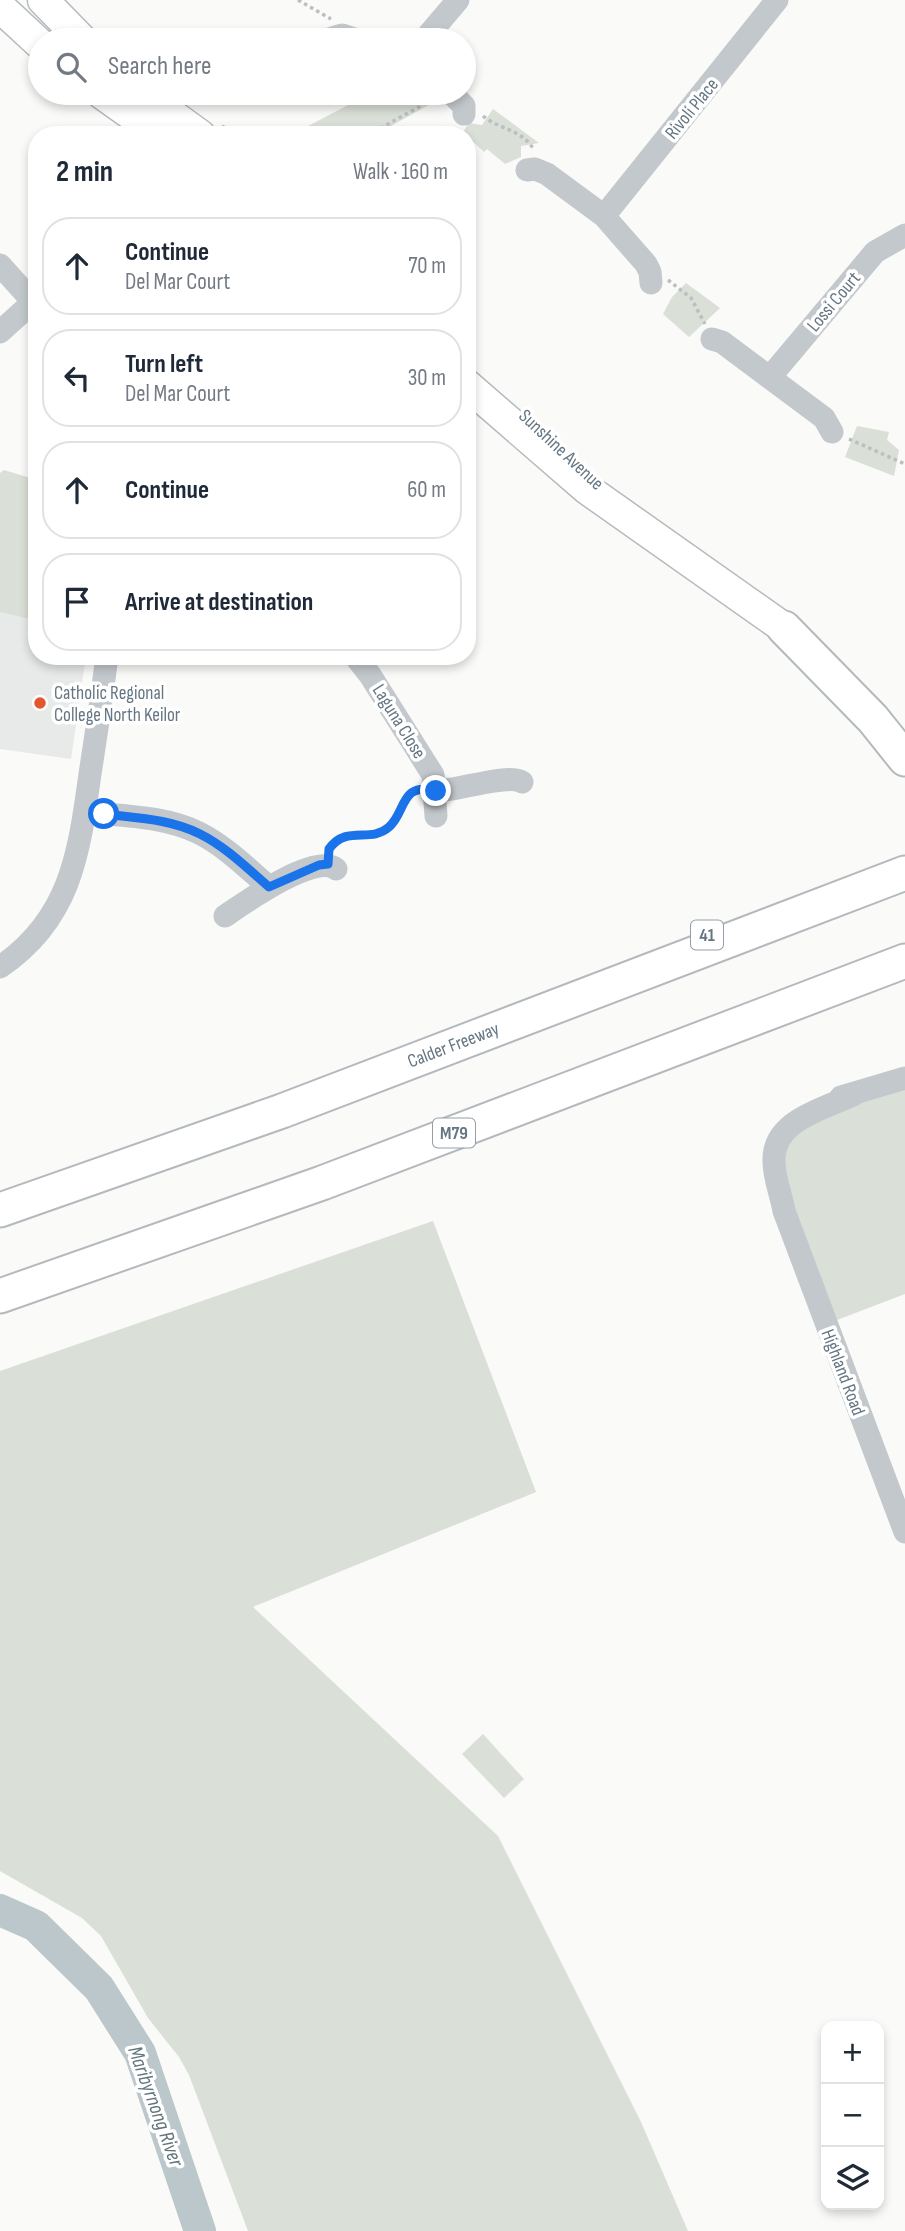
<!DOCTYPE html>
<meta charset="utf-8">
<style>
body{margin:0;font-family:"Sofia Sans Condensed",sans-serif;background:#f2f2f3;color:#1f2937}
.controls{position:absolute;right:21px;bottom:21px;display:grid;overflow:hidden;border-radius:14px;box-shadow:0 4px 10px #0003}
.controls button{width:63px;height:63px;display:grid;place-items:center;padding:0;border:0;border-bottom:2px solid #e0e1e3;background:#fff;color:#1f2937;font:35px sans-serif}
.stop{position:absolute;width:21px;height:21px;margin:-16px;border:5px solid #1a73e8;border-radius:50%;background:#fff}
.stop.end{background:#1a73e8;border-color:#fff;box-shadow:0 2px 7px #0008}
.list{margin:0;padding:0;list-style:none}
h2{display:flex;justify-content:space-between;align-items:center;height:91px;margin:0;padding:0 28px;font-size:30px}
h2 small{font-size:23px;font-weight:400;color:#747a83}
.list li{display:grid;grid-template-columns:46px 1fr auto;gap:21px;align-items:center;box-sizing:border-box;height:98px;margin:0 14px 14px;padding:0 14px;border:2px solid #e0e1e3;border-radius:28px}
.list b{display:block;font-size:26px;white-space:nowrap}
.list p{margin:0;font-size:23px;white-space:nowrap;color:#747a83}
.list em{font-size:23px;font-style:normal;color:#747a83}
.icon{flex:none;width:38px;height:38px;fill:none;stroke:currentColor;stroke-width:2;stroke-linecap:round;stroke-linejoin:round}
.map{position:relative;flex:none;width:905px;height:2231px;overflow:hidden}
.search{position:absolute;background:#fff;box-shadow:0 4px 10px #0003;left:28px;top:28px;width:448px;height:77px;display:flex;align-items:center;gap:18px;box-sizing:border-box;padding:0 24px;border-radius:38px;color:#747a83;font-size:26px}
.panel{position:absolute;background:#fff;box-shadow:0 4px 10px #0003;left:28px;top:126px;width:448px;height:539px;border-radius:28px}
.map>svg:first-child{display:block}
.built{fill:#e8e9e9}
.green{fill:#dadfd7}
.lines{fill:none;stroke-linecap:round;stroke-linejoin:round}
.river{stroke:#bbc7cb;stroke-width:32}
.major-casing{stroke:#b5babe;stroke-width:33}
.highway-casing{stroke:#b4b9bd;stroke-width:37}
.path{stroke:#bbbfc2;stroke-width:3.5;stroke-dasharray:3.5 3.5;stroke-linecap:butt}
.minor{stroke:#c3c8cc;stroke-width:23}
.major{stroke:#fff;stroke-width:30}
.highway{stroke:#fff;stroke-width:33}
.route{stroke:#1a73e8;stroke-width:9}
.poi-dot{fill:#e4572e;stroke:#fff;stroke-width:2.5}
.labels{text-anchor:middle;stroke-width:7;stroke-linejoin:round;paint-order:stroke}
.shield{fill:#fff;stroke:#939fa8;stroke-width:2}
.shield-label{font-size:18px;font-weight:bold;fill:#657683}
.street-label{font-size:19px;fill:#657683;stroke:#fff}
.poi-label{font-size:19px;fill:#657683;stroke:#fff;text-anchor:start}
.water-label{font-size:21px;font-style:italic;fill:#60757c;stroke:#fff}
</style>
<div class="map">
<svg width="905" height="2231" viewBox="0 0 905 2231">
<rect width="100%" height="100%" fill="#fafaf8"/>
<!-- built -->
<path class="built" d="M0 612 37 621V656H86L71 759 0 749Z"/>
<!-- green -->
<g class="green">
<path d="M371 93H440L443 97 375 135H291Z"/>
<path d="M493 109 539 143 521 146V157L505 164 487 149 484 152 463 132 469 123 482 125Z"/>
<path d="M686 283 720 308 689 337 663 314 672 297Z"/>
<path d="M857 426 889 432 887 440 899 450 894 476 845 457Z"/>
<path d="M4 470 37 480V621L0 612V473Z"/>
<path d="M905 1087V1294L837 1320 785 1183 782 1143 804 1122Z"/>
<path d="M433 1221 536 1492 253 1607 498 1836 641 2122 688 2231H248L189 2075 179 2057 148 2018 101 1936 82 1918 0 1871V1371Z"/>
<path d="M483 1734 524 1779 504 1798 462 1754Z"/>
</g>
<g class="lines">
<!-- river -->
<path class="river" d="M0 1910 36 1926 99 1988 140 2053 200 2231"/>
<defs>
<g id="major">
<path d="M43 0 82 40"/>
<path d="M0 7 40 44"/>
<path d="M101 93 160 135"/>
<path d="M142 93 200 135"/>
<path d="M467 385 587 489 784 628"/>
</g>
<g id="highway">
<path d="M784 628 873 719 905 759"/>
<path d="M0 1210 282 1111 905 873"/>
<path d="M0 1296 322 1183 905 961"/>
</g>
</defs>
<!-- major casing -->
<use href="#major" class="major-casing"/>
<!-- highway casing -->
<use href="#highway" class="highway-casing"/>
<!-- path -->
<g class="path">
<path d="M298 0 331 19"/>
<path d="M397 40 406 30"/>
<path d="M483 116C500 130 522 129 534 150"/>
<path d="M222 126 238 135"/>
<path d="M368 135 419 107 431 96"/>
<path d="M668 280 691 298 705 324"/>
<path d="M849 439 905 464"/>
<path d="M330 848C347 825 365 842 385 830 396 823 396 812 403 803 406 799 411 795 415 791"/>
</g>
<!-- minor -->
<g class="minor">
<path d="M332 38 342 35 357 40"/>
<path d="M424 40 458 0"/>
<path d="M451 93 464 106V114"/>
<path d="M527 170 535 169 547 174 604 216 646 264 650 272 651 283"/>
<path d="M604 216 777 0"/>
<path d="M0 265 37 306"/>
<path d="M0 332 33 302"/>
<path d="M712 339 722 342 824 418 832 432"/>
<path d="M770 377 875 252 905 235"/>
<path d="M355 656 370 675 433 775 436 816"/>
<path d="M436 791C458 791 507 773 522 782"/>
<path d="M85 812C122 816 165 816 199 833 225 846 247 868 269 887"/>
<path d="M225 916C244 903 316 852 336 869"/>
<path d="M0 967C71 919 79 853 90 774 96 735 102 696 107 656"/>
<path d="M853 1095C824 1109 772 1120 774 1162 774 1178 781 1194 784 1211L905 1532"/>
<path d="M841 1097 905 1078"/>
</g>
<!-- major -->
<use href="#major" class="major"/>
<!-- highway -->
<use href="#highway" class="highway"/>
</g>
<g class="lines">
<!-- route -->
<path class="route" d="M104 814C136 818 171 819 200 834 226 847 247 868 269 887L319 865 328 864 329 849C347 824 370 844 389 827 406 813 400 781 436 791"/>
</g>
<!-- markers -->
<circle class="poi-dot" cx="40" cy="703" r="7"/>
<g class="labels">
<!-- shield labels -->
<g class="shield">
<rect x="691" y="920.5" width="32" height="29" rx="5"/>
<rect x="433" y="1118.5" width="42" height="29" rx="5"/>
</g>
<g class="shield-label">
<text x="707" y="941">41</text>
<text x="454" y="1139">M79</text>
</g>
<!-- street labels -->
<g class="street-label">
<text transform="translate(691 108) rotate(-51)" y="7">Rivoli Place</text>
<text transform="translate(833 301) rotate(-50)" y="7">Lossi Court</text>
<text transform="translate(562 449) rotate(43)" y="7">Sunshine Avenue</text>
<text transform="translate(400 721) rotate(58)" y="7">Laguna Close</text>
<text transform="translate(453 1044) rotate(-21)" y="7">Calder Freeway</text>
<text transform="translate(844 1372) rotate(69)" y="7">Highland Road</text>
</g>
<!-- poi labels -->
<g class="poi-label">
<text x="54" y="699">Catholic Regional<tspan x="54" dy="22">College North Keilor</tspan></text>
</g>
<!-- water labels -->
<g class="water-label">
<text transform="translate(156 2106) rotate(70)" y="7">Maribyrnong River</text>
</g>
</g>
</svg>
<div class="controls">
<button>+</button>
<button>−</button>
<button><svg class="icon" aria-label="layers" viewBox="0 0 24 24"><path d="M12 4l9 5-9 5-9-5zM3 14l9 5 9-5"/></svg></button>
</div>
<div class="stop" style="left:104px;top:814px"></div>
<div class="stop end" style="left:436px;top:791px"></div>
<div class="search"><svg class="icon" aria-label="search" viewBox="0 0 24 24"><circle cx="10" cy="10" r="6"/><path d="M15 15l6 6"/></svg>Search here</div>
<section class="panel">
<h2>2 min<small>Walk · 160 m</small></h2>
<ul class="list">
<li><svg class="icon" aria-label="ahead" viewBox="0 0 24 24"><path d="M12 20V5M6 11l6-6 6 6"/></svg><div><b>Continue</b><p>Del Mar Court</p></div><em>70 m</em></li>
<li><svg class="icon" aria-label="left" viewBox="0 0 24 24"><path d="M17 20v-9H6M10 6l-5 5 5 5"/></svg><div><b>Turn left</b><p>Del Mar Court</p></div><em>30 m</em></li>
<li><svg class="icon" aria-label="ahead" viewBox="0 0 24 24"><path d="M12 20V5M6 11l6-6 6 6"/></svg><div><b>Continue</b></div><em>60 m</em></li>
<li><svg class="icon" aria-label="arrive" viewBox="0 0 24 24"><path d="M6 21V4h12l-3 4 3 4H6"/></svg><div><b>Arrive at destination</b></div></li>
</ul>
</section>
</div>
